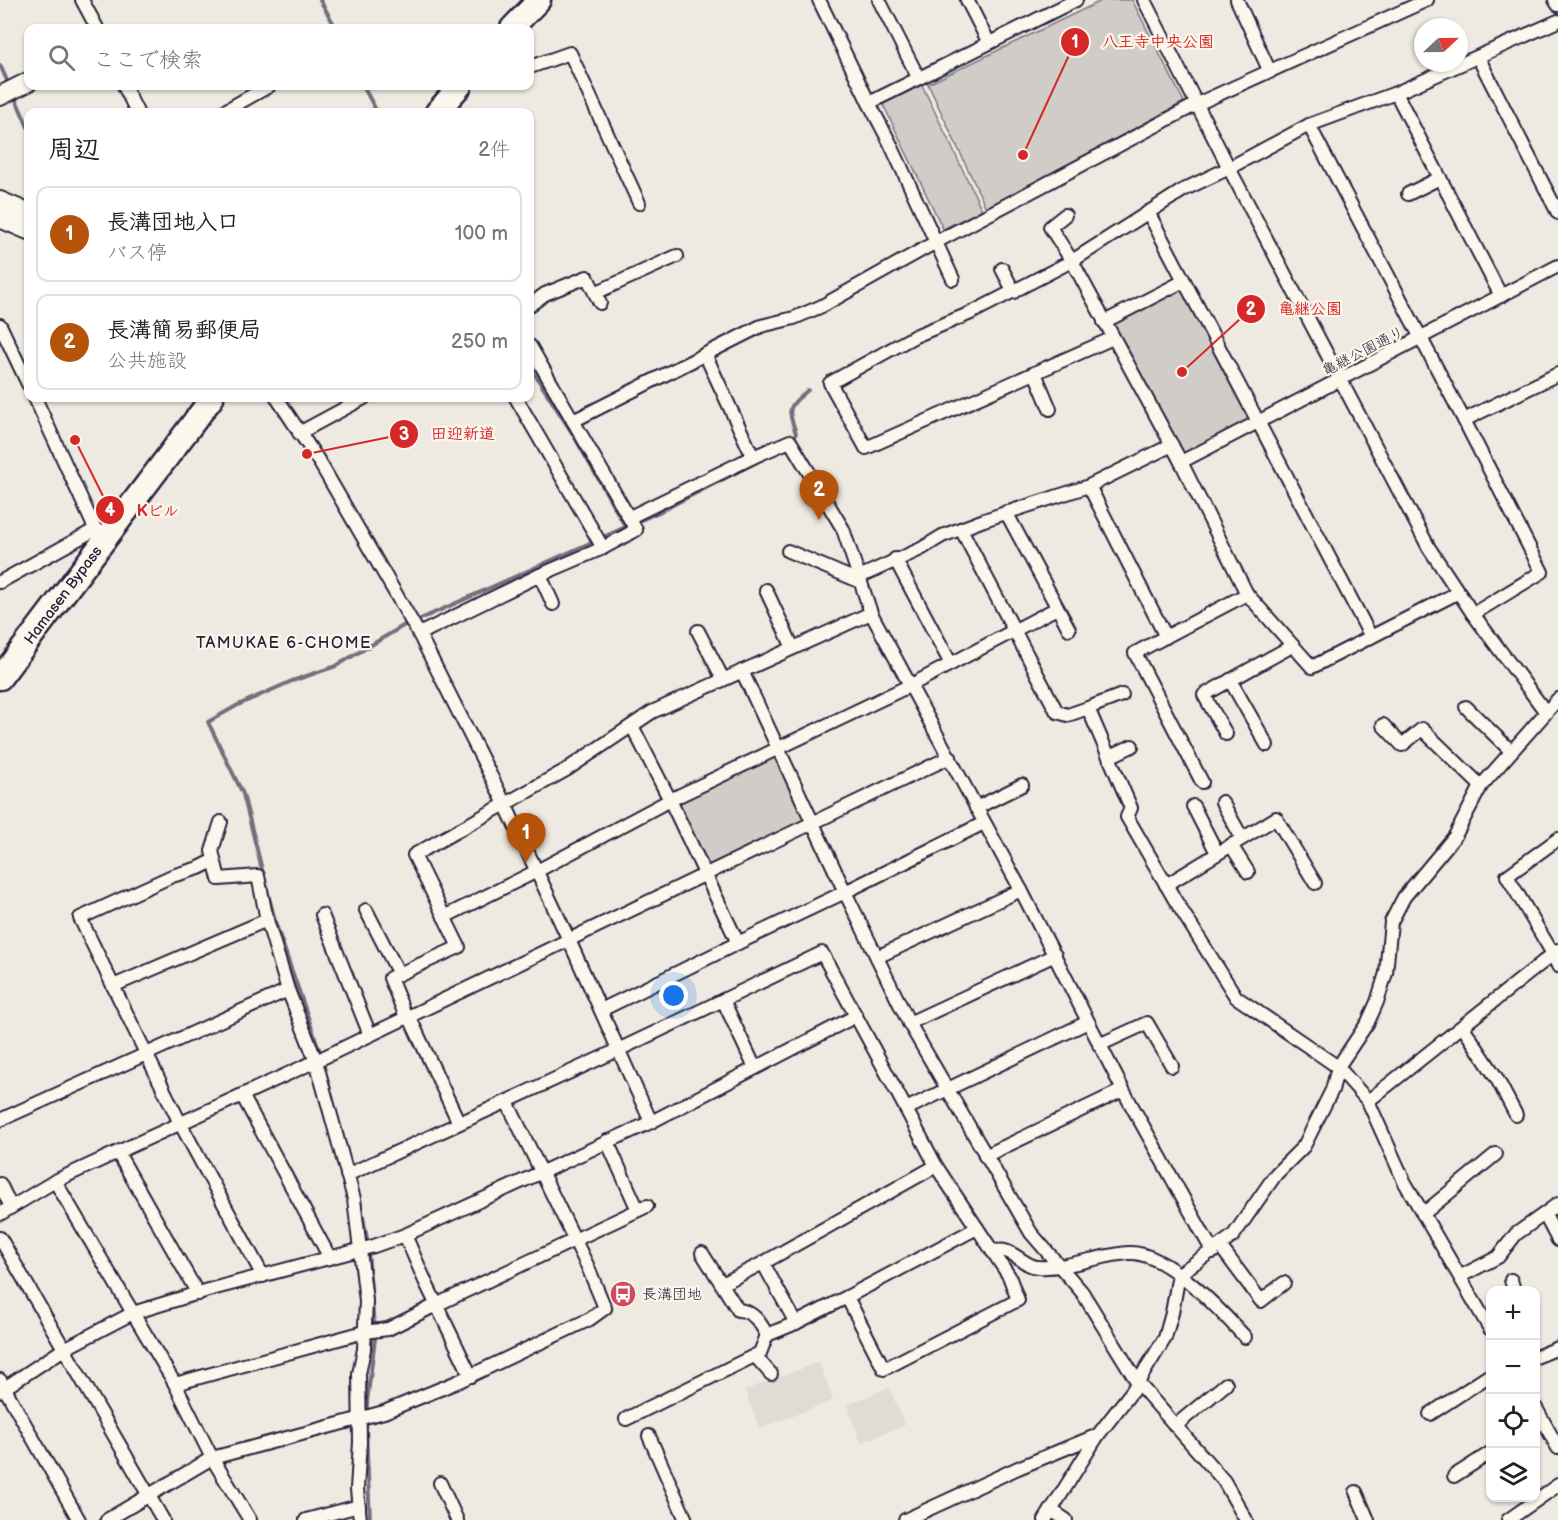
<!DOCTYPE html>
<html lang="ja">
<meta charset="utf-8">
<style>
body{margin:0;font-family:"Balsamiq Sans","Klee One",sans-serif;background:#f2f2f2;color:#222}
.controls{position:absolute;right:18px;bottom:18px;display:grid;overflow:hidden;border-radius:12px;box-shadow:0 2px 4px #0004}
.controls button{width:54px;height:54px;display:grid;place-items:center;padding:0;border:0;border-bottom:2px solid #e0e0e0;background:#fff;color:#222;font:30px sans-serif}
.compass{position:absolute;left:1414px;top:18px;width:54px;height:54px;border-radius:50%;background:#fff;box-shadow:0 2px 4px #0004;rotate:68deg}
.you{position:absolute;left:674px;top:996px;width:21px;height:21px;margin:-15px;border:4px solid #fff;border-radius:50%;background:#1a73e8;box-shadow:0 0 0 9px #1a73e833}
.badge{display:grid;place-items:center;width:39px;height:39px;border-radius:50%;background:#b45309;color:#fff;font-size:20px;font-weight:700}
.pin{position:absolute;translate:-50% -50px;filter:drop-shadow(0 2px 3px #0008)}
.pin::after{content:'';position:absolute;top:32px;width:21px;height:18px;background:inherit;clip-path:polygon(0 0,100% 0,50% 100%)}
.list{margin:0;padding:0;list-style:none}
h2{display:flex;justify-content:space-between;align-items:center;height:78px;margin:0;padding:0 24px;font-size:26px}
h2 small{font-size:20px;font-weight:400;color:#767676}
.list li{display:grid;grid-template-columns:39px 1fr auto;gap:18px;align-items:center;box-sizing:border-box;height:96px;margin:0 12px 12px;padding:0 12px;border:2px solid #e0e0e0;border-radius:12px}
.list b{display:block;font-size:22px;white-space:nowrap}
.list p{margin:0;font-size:20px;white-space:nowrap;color:#767676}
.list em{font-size:20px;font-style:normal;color:#767676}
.icon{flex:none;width:33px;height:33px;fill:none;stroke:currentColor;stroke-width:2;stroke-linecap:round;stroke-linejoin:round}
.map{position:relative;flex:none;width:1558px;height:1520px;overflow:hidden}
.search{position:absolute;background:#fff;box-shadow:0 2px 4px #0004;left:24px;top:24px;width:510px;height:66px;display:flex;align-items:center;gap:15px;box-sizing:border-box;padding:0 21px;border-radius:12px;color:#767676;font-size:22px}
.panel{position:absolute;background:#fff;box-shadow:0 2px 4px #0004;left:24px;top:108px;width:510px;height:294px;border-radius:12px}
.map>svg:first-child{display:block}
.built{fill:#dfdbd5}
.green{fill:#d0cdc9;stroke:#797882;stroke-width:1.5}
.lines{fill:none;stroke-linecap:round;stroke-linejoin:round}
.stream{stroke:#716f7c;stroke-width:4}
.street-casing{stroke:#22223b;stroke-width:16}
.secondary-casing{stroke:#22223b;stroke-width:22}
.highway-casing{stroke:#22223b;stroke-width:27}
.street{stroke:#fbf7ec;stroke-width:12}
.secondary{stroke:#fbf7ec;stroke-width:18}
.highway{stroke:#fbf7ec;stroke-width:22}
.labels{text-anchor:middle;stroke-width:4.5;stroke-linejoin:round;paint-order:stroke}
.street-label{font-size:15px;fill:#22223b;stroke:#fbf7ec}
.poi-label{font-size:15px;fill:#22223b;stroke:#fbf7ec;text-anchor:start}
.neighbourhood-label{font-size:16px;letter-spacing:1.5px;fill:#22223b;stroke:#fbf7ec}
.leader{fill:none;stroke:#d62828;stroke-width:2}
.callout-dot{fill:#d62828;stroke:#fbf7ec;stroke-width:2}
.mark-label{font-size:18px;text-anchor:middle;font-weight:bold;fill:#fff}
.callout-label{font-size:16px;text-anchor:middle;font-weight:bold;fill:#d62828;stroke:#fbf7ec;stroke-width:4.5;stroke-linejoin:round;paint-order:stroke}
</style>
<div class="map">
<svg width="1558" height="1520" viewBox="0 0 1558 1520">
<rect width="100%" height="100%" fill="#eeeae2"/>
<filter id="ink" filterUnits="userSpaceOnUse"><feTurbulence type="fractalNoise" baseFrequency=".0167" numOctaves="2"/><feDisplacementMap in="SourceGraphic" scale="12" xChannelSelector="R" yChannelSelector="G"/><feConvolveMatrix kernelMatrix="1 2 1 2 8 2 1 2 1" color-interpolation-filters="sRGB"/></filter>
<g filter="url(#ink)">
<!-- built -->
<g class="built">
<path d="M819 1362 833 1400 759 1429 745 1390Z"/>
<path d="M889 1387 905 1425 861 1443 847 1405Z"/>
</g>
<!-- green -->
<g class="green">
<path d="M1103 0H1132L1184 102 986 208 928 84Z"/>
<path d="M922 85 982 210 943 229 883 104Z"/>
<path d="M1183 287 1253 420 1182 457 1110 323Z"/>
<path d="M776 752 805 821 705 868 674 801Z"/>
</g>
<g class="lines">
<!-- stream -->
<g class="stream">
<path d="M320 0 336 28"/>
<path d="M0 65 9 85"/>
<path d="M363 86 377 112"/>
<path d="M14 95 28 127"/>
<path d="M530 367 574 436 625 526"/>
<path d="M793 440 796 433C787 407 787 408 808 390"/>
<path d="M416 621 659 512 759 461"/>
<path d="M329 1087 319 1049 276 925 243 794 208 722 238 705 292 681 336 666 408 623"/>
<path d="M359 1195 368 1244"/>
<path d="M368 1252 375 1339 367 1401 366 1432 370 1520"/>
</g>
<defs>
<g id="street">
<path d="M82 0 97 28"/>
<path d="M819 0 869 103"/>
<path d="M879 0 918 77"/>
<path d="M967 0 989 43"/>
<path d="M1144 0 1229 168 1429 548 1473 614 1545 711"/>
<path d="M1237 0 1270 72"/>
<path d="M1555 0 1558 5"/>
<path d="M1478 57 1558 213"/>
<path d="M530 67 570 53 639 203"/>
<path d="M124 86 137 112"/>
<path d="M1396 93 1501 296"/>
<path d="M223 112 269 86"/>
<path d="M1309 125 1464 420 1558 374"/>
<path d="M1408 194 1440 178"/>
<path d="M1148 212 1371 637"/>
<path d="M1065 215 1050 227 1072 261 1181 462 1247 594 1312 667 1459 592"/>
<path d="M1002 269 1014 292"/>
<path d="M953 279 890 143 869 103 1076 0"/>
<path d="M595 293 677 256"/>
<path d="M530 305 545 294 587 277 600 303"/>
<path d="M1104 322 1184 281"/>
<path d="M0 325 28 384"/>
<path d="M1113 338 866 448 830 383 915 336 971 313 1072 261 1185 189 1229 168 1309 125 1396 93 1558 21"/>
<path d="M530 346 636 530 603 548"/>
<path d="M1035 373 1050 409"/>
<path d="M35 398 102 544"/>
<path d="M277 398 320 463 419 634 505 804 569 940 651 1122"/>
<path d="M1464 420 1542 572 1473 614"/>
<path d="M573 421 761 326 794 318 822 306 936 242 1197 104 1427 0"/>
<path d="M299 433 364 398"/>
<path d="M753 457 790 441 843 529 871 613"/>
<path d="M1181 462 1558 266"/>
<path d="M1089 486 1166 637"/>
<path d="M1006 512 1069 629"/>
<path d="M630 517 753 457 705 354"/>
<path d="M961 529 1057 712 1068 715 1088 708 1131 808 1127 817 1175 900 1236 997 1338 1067 1368 1101 1404 1181 1490 1329"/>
<path d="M788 551 861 582"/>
<path d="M895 559 951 664"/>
<path d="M540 575 553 604"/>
<path d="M859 577 921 549 942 536 984 520 1089 486 1172 445"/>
<path d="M0 582 96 529"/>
<path d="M766 590 793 648"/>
<path d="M1057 608 911 685 670 800 738 943 845 892 909 1023 1031 1233 1082 1292 1138 1383 1224 1481 1246 1520"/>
<path d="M698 631 723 679"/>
<path d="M419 634 540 575 603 548 516 398"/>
<path d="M742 671 845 892 984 823"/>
<path d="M1230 680 1267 745"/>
<path d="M1466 707 1511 751"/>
<path d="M1088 708 1122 695"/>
<path d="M1383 725 1402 745 1422 729 1481 786"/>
<path d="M1226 734 1204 695 1292 646"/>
<path d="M1109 757 1132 746"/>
<path d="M1202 782 1135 653 1247 594"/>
<path d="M1222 802 1242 838"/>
<path d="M1193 806 1217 853"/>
<path d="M976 808 1022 785"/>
<path d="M221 822 212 851 219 879 258 876 267 920 288 990 316 1061 354 1199 366 1301 364 1349 359 1374 360 1442 357 1489 360 1520"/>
<path d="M1558 839 1507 876 1553 954 1558 950"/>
<path d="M1231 845 1248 872"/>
<path d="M213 861 199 868 172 876 80 918 180 1123 263 1276"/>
<path d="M1166 885 1276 818 1315 883"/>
<path d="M366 910 399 974"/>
<path d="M322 915 370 1035"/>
<path d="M444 917 537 871 670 800 632 726"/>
<path d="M877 957 1021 890"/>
<path d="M113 986 267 920"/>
<path d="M723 1000 755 1068"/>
<path d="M601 1010 738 943"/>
<path d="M409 1016 459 1123"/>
<path d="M406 1017 390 978 459 947 414 855 566 770 652 712 871 613 1021 890 1123 1090 1213 1252"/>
<path d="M909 1023 1055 955"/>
<path d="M1463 1027 1496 1077 1516 1115"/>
<path d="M1099 1045 1147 1023 1172 1066"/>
<path d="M242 1095 330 1258"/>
<path d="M1368 1101 1553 954 1558 966"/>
<path d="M0 1120 288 990"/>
<path d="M607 1141 638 1210"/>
<path d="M118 1153 198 1294"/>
<path d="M985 1156 1123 1090"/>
<path d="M936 1166 906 1109 1088 1022"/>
<path d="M347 1175 618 1050 822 953 906 1109"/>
<path d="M55 1181 175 1384 212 1458 250 1520"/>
<path d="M0 1184 11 1207"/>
<path d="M0 1214 55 1181 316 1061 950 757"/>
<path d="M1423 1214 1496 1154"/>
<path d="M1545 1215 1558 1240"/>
<path d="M405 1235 425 1281 471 1376"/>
<path d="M0 1238 163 1520"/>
<path d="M1220 1246 1261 1301 1284 1283"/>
<path d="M992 1251C996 1251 1002 1250 1005 1251 1017 1254 1027 1267 1038 1267 1068 1269 1099 1255 1129 1253 1166 1251 1221 1311 1245 1337"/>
<path d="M702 1253 738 1310C753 1311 760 1322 767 1335"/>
<path d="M763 1263 796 1323"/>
<path d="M1461 1276 1498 1257 1516 1234 1558 1204"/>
<path d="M1511 1280 1514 1290"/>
<path d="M847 1297 977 1228"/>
<path d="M755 1356 771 1374"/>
<path d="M1536 1357 1558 1348"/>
<path d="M0 1380 79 1520"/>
<path d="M175 1384 364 1332 388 1329 436 1305 647 1206"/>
<path d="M0 1391 64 1349 133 1313 208 1290 374 1246 405 1235 651 1122 856 1016"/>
<path d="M1536 1408 1558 1448"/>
<path d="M1430 1414 1490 1375"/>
<path d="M626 1419 760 1353 767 1335 796 1323 847 1297 884 1369 1018 1300 1009 1276 936 1166 763 1263 722 1284"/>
<path d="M1175 1426 1226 1384"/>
<path d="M649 1436 686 1520"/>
<path d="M1454 1476 1490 1453"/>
<path d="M440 1483 457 1520"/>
<path d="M1356 1492 1368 1520"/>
<path d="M1051 1510 1066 1520"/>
<path d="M107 1520 212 1458 384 1412 457 1382 590 1319 605 1308 587 1265 507 1102"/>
<path d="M306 1520 359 1506"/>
<path d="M905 1520 1018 1468 1098 1435"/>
<path d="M1045 1520 1098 1435 1133 1390 1165 1338 1172 1313 1179 1274 1233 1236 1276 1174 1304 1146 1332 1090 1338 1067 1368 1022 1377 1002 1386 973 1391 922 1404 897 1455 836 1481 786 1558 699"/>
<path d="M1508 1520 1558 1485"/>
</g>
<g id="secondary">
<path d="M0 96 28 82"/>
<path d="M0 201 28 213"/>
<path d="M0 218 28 230"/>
</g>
<g id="highway">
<path d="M512 28 539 0"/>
<path d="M437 112 460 86"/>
<path d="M0 678 212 398"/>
</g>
</defs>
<!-- street casing -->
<use href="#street" class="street-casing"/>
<!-- secondary casing -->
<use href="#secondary" class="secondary-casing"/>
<!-- highway casing -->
<use href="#highway" class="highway-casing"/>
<!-- street -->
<use href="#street" class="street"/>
<!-- secondary -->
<use href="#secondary" class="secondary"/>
<!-- highway -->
<use href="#highway" class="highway"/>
</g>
</g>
<!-- icons -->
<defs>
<symbol id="bus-disc" viewBox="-11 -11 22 22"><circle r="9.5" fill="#d1495b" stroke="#fbf7ec"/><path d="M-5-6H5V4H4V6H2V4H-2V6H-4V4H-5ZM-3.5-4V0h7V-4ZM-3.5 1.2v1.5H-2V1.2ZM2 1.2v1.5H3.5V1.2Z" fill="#fff"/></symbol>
</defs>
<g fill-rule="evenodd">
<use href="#bus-disc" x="608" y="1279" width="30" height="30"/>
</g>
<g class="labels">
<!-- street labels -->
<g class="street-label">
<text transform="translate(1363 351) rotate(-27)" y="5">亀継公園通り</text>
<text transform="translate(63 595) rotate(-53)" y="5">Hamasen Bypass</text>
</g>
<!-- poi labels -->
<g class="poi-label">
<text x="642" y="1299">長溝団地</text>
</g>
<!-- neighbourhood labels -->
<g class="neighbourhood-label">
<text x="284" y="648">TAMUKAE 6-CHOME</text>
</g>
</g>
<!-- callouts -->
<path class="leader" d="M1023 155L1075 42M1182 372L1251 309M307 454L404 434M75 440L110 510"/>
<g class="callout-dot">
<circle cx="1023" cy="155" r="6"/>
<circle cx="1182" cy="372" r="6"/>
<circle cx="307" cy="454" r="6"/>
<circle cx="75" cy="440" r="6"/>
<circle cx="1075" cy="42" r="15"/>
<circle cx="1251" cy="309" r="15"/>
<circle cx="404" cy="434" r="15"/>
<circle cx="110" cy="510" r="15"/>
</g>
<g class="mark-label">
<text x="1075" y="48">1</text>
<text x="1251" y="315">2</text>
<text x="404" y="440">3</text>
<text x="110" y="516">4</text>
</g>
<g class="callout-label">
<text x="1158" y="47">八王寺中央公園</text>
<text x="1310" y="314">亀継公園</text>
<text x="463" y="439">田迎新道</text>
<text x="158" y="516">Kビル</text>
</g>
</svg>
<div class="controls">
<button>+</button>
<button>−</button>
<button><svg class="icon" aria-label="locate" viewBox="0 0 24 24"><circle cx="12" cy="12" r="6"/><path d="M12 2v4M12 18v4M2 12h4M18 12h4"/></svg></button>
<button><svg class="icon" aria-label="layers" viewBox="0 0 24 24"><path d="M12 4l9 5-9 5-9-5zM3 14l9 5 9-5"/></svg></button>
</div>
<svg class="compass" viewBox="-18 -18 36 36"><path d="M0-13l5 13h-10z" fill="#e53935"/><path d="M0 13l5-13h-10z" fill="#767676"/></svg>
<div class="you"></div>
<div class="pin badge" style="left:526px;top:863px">1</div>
<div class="pin badge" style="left:819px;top:520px">2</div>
<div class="search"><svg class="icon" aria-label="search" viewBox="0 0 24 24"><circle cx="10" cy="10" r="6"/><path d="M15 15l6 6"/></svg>ここで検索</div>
<section class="panel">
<h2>周辺<small>2件</small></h2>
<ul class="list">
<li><span class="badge">1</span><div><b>長溝団地入口</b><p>バス停</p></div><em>100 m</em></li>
<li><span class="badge">2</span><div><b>長溝簡易郵便局</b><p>公共施設</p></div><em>250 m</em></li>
</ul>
</section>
</div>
